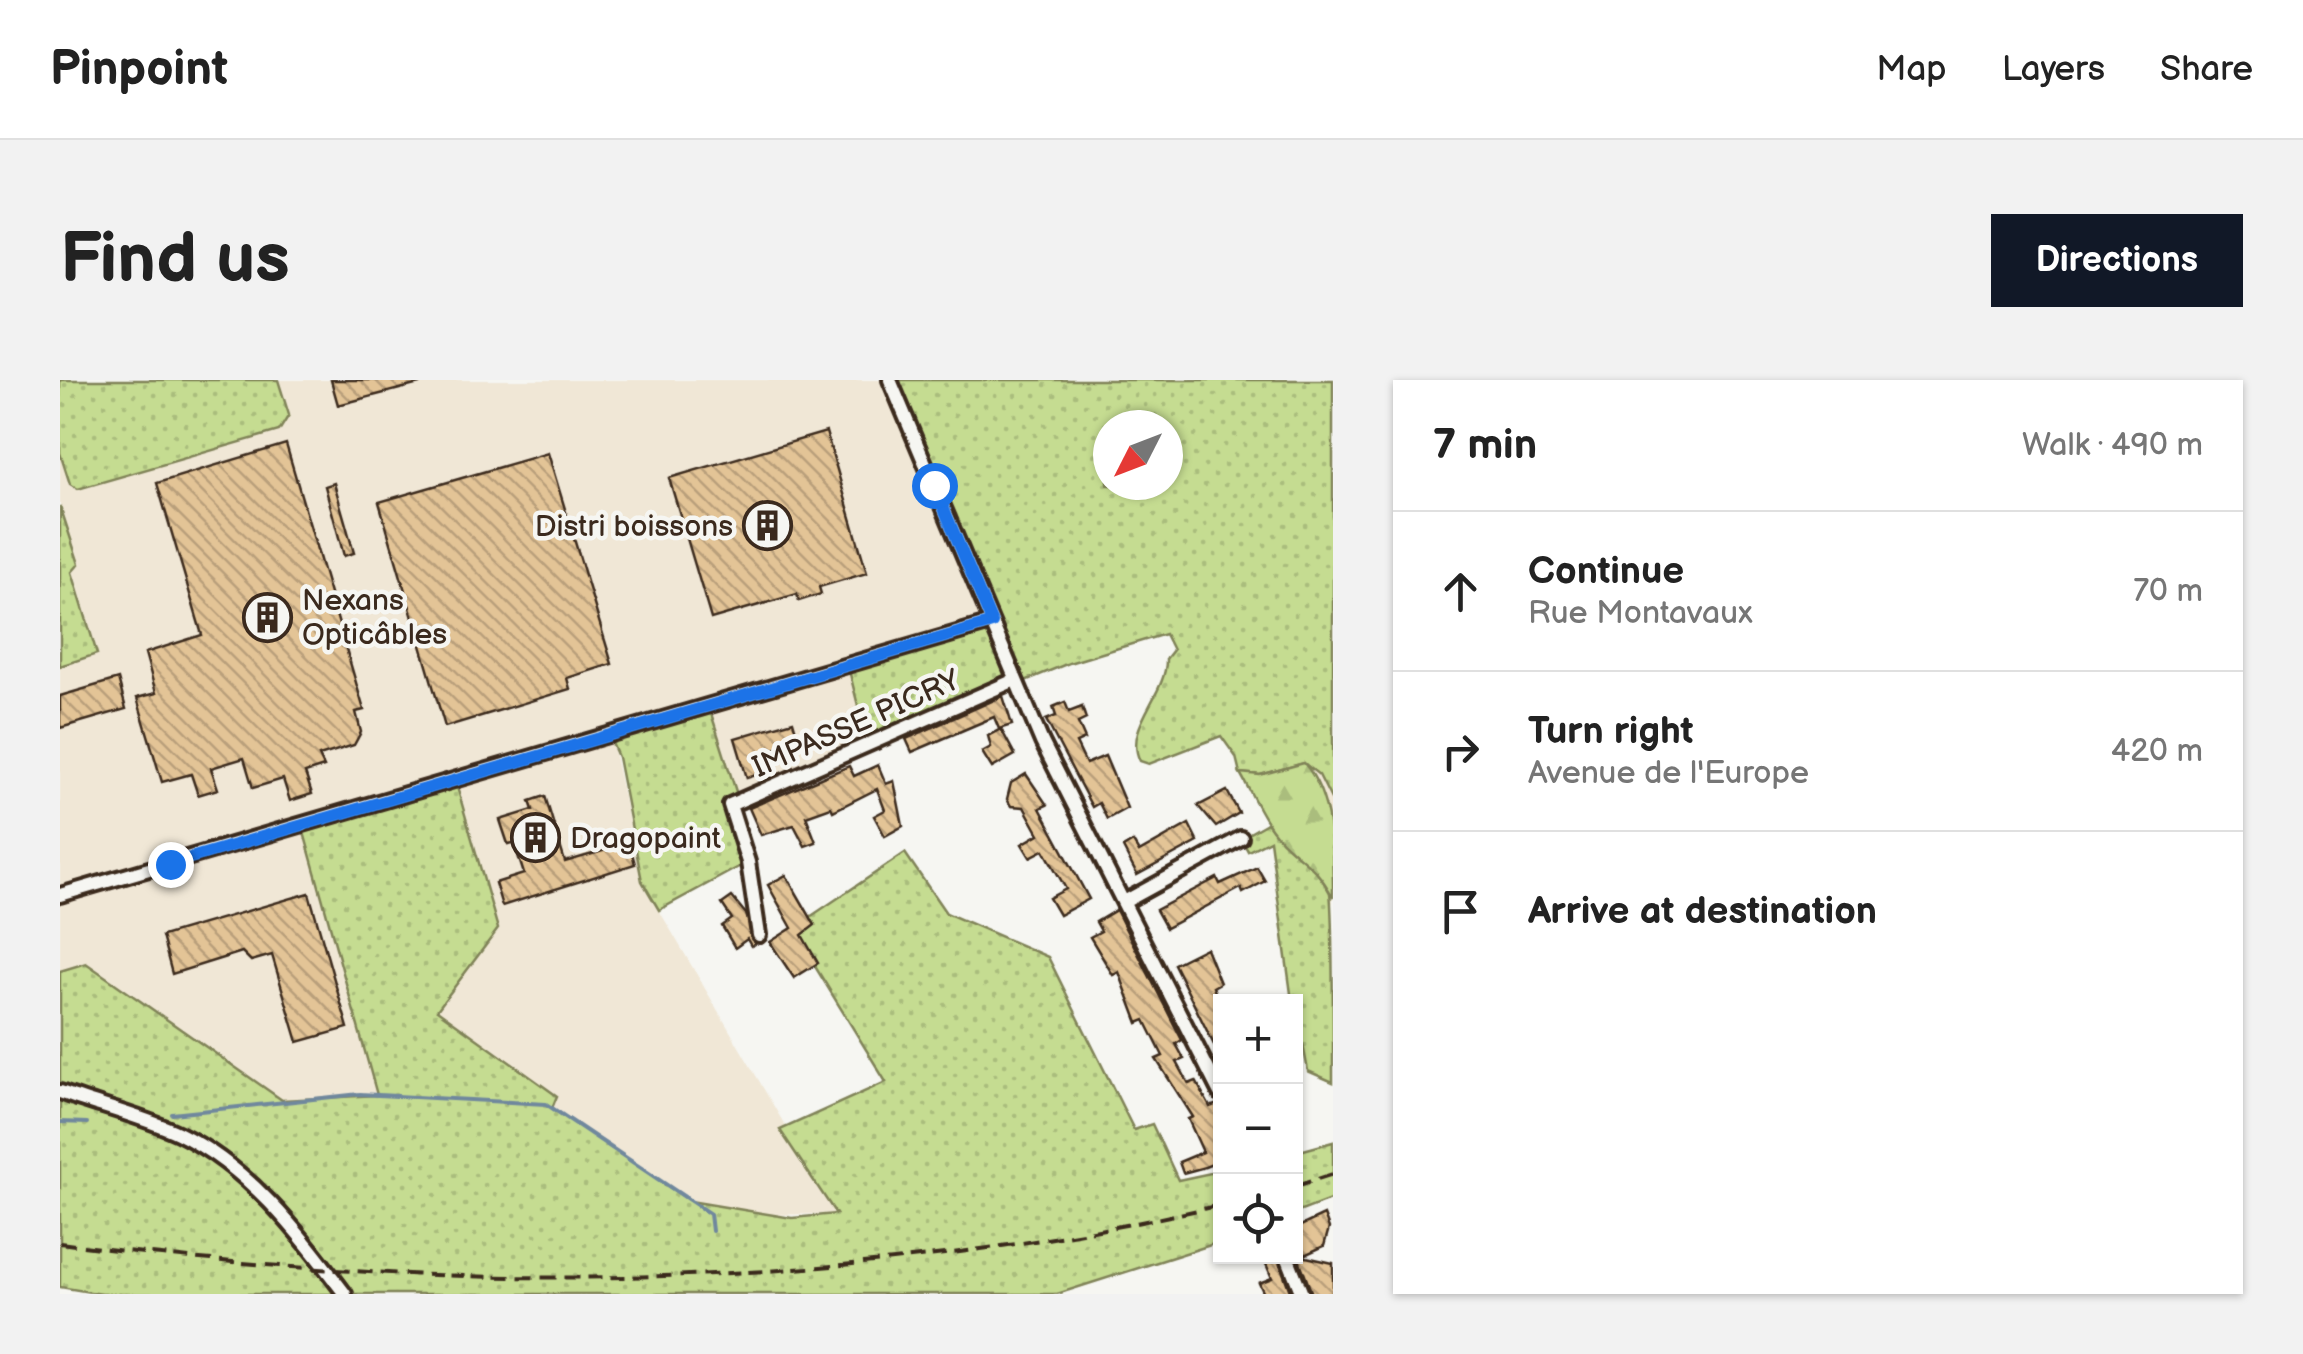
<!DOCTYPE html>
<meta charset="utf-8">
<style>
body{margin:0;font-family:"Balsamiq Sans",sans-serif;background:#f2f2f2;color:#222}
.controls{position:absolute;right:30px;bottom:30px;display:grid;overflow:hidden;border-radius:0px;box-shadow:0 2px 8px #0004}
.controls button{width:90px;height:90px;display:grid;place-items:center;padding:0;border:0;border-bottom:2px solid #e0e0e0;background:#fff;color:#222;font:50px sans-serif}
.compass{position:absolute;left:1033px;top:30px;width:90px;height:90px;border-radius:50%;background:#fff;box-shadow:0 2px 8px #0004;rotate:228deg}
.stop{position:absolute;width:30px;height:30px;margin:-22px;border:8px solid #1a73e8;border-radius:50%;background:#fff}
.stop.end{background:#1a73e8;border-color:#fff;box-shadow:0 2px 10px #0008}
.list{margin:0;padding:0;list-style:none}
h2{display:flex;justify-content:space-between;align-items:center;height:130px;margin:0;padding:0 40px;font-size:42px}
h2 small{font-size:32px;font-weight:400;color:#767676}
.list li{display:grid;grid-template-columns:65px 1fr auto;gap:30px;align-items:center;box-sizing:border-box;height:160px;padding:0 40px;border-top:2px solid #e0e0e0}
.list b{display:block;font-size:38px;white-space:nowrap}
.list p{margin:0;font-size:32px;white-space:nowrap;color:#767676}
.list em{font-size:32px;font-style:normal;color:#767676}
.icon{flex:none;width:55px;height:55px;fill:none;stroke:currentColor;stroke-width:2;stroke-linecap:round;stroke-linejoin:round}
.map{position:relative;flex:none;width:1273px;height:914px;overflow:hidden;border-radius:0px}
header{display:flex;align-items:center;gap:60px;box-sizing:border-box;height:140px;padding:0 50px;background:#fff;border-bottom:2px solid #e0e0e0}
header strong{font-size:48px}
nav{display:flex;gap:55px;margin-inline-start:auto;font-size:35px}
.intro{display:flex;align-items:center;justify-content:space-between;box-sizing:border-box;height:240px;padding:0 60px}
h1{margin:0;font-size:70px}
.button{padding:25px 45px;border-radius:0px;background:#111827;color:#fff;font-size:35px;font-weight:700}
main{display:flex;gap:60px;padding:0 60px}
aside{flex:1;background:#fff;border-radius:0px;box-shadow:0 2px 8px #0004}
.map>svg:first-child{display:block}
.built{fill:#f0e7d6;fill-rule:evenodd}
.grass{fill:url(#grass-dots);stroke:#808358;stroke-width:2.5;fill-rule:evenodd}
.forest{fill:url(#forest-firs);stroke:#808358;stroke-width:2.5}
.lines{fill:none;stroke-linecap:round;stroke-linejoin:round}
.stream{stroke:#70889d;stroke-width:4}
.building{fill:url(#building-back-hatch);stroke:#3b2a1e;stroke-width:2.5}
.minor-casing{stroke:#3b2a1e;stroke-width:20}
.minor{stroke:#f6f6f2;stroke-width:12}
.rail{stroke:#3b2a1e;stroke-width:4;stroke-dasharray:15 8;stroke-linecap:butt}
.route{stroke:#1a73e8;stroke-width:12}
.labels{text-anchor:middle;stroke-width:9;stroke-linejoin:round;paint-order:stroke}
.poi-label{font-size:30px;fill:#3b2a1e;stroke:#f6f6f2;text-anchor:start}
.street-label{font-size:30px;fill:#3b2a1e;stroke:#f6f6f2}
</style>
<header>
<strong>Pinpoint</strong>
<nav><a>Map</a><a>Layers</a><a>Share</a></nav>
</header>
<div class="intro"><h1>Find us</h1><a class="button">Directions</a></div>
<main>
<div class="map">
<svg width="1273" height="914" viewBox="0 0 1273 914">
<defs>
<pattern id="grass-dots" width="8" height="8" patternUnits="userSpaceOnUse" patternTransform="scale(2.5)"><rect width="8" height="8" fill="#c5dc91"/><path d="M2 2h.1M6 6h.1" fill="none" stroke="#aabd7d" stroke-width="1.8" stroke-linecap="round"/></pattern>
<pattern id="forest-firs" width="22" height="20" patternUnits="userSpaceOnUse" patternTransform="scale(2.5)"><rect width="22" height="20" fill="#c5dc91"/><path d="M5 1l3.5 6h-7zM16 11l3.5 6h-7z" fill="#aabd7d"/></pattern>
<pattern id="building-back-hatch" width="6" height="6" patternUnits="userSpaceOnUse" patternTransform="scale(2.5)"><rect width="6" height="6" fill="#e3c496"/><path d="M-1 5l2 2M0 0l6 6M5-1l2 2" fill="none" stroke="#b99f7a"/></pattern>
</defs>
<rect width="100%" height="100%" fill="#f6f6f2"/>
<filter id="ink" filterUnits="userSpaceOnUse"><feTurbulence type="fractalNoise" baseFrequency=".01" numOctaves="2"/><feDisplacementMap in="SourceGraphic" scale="20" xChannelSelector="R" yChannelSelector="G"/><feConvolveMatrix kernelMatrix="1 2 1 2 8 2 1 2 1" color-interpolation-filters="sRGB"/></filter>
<g filter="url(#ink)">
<!-- built -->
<path class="built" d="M0 0H1267L1273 8V524L1207 443 1133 269 1105 254 953 297 679 421 652 334 553 366 582 501 777 834 0 842ZM1048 45H1108V105H1048Z"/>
<!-- grass -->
<g class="grass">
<path d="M0 0H218L229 35 219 51 18 109 10 104 0 73Z"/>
<path d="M830 0H1273V423L1259 395 1244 383 1200 395 1180 393 1176 377 1161 356 1089 384 1080 381C1063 347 1107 315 1106 279L1113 270 1105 254 1009 283 808 365 788 286 931 243ZM1048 45H1108V105H1048Z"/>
<path d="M0 126 19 184 12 192 37 274 0 286Z"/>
<path d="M649 327 679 421 670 426 688 482 599 530 582 501 558 377 549 356Z"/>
<path d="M395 400 438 549 377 630 497 716 492 728 630 821 732 838 776 834 720 750 826 702 732 549 845 473 886 533 988 577 1074 750 1092 744 1118 800 1160 791V862L997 914H42L0 907V591L26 583 222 720 317 715 242 445Z"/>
<path d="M1207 443C1229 468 1255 483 1270 513 1273 531 1273 671 1273 702L1248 691 1243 664 1237 663 1236 622 1232 621 1210 460 1188 471 1181 458Z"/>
<path d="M1273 762V819L1236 833V772Z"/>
</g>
<!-- forest -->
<path class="forest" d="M1244 383C1273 417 1273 469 1273 517 1257 488 1250 487 1227 466 1205 447 1194 417 1180 393L1200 395Z"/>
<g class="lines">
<!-- stream -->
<g class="stream">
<path d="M112 734 300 714 486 724 650 834 652 851"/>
<path d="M0 742 27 743"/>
</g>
</g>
<!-- building -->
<g class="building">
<path d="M271 0H358L359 4 278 25Z"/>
<path d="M766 52 807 193 759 207 761 214 739 221 737 214 651 239 609 98Z"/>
<path d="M226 64 304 330 296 332 301 352 294 365 259 376 264 387 245 393 252 414 230 421 223 399 193 408 184 378 151 388 158 409 138 415 131 394 102 402 77 318 96 313 85 273 142 255 97 103Z"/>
<path d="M488 73 552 284 507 298 510 309 385 347 319 122Z"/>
<path d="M274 103 294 173 284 176 265 106Z"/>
<path d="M58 299 66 329 0 348V316Z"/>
<path d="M943 316 952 345 939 349 934 337 852 372 846 359Z"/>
<path d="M1005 322 1009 332 1022 327 1026 339 1018 343 1025 359 1016 363 1026 384 1045 376 1067 428 1047 439 1039 423 1032 427 986 340 996 336 993 327Z"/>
<path d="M733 341 739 362 700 373 706 392 687 398 675 358Z"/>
<path d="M941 349 955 375 932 388 922 372 931 367 928 356Z"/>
<path d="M818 385 826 404 834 401 843 446 825 456 814 436 825 430 817 409 773 431 771 427 746 436 756 462 745 466 734 445 701 455 689 428 789 386 794 396Z"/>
<path d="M966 394 987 425 980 428 1029 519 999 535 989 518 1006 509 984 470 970 477 962 464 979 454 964 427 951 426 947 419 951 403Z"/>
<path d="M1167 411 1179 433 1156 447 1138 426Z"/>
<path d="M485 416 505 482 550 469 546 458 566 452 575 484 442 526 435 503 464 494 454 463 448 464 440 440 473 430 470 421Z"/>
<path d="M1129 444 1138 462 1077 495 1063 468 1073 462 1079 472Z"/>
<path d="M1197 487 1205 501 1183 513 1181 508 1106 548 1096 530 1157 498 1160 504Z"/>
<path d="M726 495 755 545 742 555 758 583 734 598 710 562 732 548 708 505Z"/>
<path d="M249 513 288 648 238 662 212 575 191 581 182 572 112 594 102 556Z"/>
<path d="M672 517 686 534 695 564 691 566 687 559 675 568 662 546 672 539 662 524Z"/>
<path d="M1056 530 1122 660 1116 664 1124 679 1117 682 1129 704 1136 701 1150 727 1160 723V781L1145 787 1123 793 1119 782 1143 772 1128 739 1133 737 1096 679 1103 676 1085 640 1078 643 1059 592 1053 595 1030 557 1041 551 1036 542Z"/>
<path d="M1146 568 1160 603 1153 607 1160 624V677L1114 584Z"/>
<path d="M1264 835 1269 848 1264 866 1242 876 1273 883V914H1252L1236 871V848Z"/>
<path d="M1212 876H1217L1231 914H1204L1199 903 1212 898 1206 884Z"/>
</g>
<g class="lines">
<defs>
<g id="minor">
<path d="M830 0 982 362 1160 713"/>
<path d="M0 515 931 243"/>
<path d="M1064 522 1181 458"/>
<path d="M699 555 688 482 670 425 955 300"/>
<path d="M0 712C39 726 81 736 118 753 190 788 238 852 285 914"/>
<path d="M1227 876 1242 914"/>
</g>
</defs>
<!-- minor casing -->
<use href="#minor" class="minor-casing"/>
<!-- minor -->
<use href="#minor" class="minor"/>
<!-- rail -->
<g class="rail">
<path d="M1236 806 1273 794"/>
<path d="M0 863C395 914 772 914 1160 825"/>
</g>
</g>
</g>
<g class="lines" filter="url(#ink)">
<!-- route -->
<path class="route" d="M110 484 932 243 874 105"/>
</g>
<!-- icons -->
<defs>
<symbol id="building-ring" viewBox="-11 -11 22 22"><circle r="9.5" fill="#f6f6f2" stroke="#3b2a1e" stroke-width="1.5"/><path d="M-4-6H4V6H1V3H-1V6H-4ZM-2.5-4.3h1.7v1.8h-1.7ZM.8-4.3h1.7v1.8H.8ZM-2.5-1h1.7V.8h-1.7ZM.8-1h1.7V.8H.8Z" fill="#3b2a1e"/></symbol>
</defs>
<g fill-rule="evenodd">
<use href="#building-ring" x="680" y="118" width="55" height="55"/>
<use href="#building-ring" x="180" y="210" width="55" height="55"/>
<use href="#building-ring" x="448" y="430" width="55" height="55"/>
</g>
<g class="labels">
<!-- poi labels -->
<g class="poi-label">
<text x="673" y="156" text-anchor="end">Distri boissons</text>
<text x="242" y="230">Nexans<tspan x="242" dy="34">Opticâbles</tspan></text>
<text x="510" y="468">Dragopaint</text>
</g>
<!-- street labels -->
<g class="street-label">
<text transform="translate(796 343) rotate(-24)" y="10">IMPASSE PICRY</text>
</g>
</g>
</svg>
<div class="controls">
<button>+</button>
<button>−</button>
<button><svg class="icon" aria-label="locate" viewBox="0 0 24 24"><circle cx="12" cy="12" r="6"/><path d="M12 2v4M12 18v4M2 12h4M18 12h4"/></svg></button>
</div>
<svg class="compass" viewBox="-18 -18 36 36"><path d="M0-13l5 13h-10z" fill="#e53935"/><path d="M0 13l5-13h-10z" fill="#767676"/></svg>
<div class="stop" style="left:874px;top:105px"></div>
<div class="stop end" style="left:110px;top:484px"></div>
</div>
<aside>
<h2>7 min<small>Walk · 490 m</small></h2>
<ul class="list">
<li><svg class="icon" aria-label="ahead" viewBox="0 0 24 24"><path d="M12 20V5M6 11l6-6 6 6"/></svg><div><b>Continue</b><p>Rue Montavaux</p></div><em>70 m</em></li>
<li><svg class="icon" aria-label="right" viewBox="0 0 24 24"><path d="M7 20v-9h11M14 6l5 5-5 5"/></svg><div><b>Turn right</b><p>Avenue de l'Europe</p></div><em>420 m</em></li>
<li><svg class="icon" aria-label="arrive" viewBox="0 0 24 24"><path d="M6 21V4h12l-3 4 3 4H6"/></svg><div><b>Arrive at destination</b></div></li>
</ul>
</aside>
</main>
